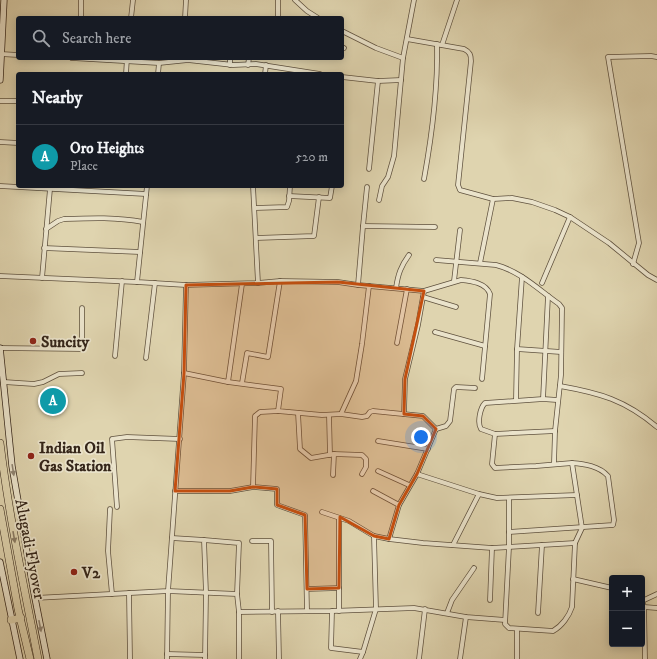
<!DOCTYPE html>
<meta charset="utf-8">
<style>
body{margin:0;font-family:"IM FELL DW Pica",serif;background:#20242c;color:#f1f3f6}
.controls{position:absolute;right:12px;bottom:12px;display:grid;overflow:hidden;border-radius:4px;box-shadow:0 2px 10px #0003}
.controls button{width:36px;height:36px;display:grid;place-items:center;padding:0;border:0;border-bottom:1px solid #363941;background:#171b24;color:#f1f3f6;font:20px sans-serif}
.you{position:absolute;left:421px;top:437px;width:14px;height:14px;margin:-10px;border:3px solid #fff;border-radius:50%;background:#1a73e8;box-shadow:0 0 0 6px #1a73e833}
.badge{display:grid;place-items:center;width:26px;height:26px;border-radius:50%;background:#c59692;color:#fff;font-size:13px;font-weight:700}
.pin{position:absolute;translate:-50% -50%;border:2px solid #fff;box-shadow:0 1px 4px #0006}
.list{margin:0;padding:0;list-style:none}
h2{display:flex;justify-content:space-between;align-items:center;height:52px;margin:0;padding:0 16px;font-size:17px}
h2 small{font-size:13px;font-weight:400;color:#9ea1a6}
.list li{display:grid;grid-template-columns:26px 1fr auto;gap:12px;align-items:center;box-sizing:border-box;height:64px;padding:0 16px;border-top:1px solid #363941}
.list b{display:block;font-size:15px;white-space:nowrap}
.list p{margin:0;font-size:13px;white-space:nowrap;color:#9ea1a6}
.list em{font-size:13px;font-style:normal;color:#9ea1a6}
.icon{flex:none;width:22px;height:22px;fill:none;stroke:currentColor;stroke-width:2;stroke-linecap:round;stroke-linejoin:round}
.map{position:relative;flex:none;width:657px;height:659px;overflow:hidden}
.search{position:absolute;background:#171b24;box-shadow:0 2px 10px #0003;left:16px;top:16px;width:328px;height:44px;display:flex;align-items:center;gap:10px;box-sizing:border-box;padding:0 14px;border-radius:4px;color:#9ea1a6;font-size:15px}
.panel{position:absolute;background:#171b24;box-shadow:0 2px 10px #0003;left:16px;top:72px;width:328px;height:116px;border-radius:4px}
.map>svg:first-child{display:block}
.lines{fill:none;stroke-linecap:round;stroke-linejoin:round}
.street-casing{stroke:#5f513e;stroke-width:5.5}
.secondary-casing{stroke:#342519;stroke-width:7}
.highway-casing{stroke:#342519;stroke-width:8}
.street{stroke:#eae3cb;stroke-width:4}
.secondary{stroke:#eae3cb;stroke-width:5.5}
.highway{stroke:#dfd4af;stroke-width:7}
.oneway{fill:#8f8472}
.oneway2{fill:#8a7c64}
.marked{fill:#c44f0f;fill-opacity:0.2;stroke:#c44f0f;stroke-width:3;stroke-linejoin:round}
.poi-dot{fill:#8f2418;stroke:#eae3cb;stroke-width:1.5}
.labels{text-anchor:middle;stroke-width:3.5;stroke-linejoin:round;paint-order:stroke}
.poi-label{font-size:16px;font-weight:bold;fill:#342519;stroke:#eae3cb;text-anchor:start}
.street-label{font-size:16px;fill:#342519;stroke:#eae3cb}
</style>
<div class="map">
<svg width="657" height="659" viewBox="0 0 657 659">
<rect width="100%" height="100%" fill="#dfd4af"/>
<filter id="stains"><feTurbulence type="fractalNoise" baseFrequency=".005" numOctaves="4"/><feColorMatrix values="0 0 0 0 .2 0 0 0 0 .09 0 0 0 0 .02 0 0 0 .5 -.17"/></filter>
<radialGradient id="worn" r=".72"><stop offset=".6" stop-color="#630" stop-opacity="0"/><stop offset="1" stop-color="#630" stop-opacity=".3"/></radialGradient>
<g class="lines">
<defs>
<g id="street">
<path d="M278 0V18"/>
<path d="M295 0 307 11 318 18"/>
<path d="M81 18V0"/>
<path d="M131 18 133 0"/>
<path d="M185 18 186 0"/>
<path d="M342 31 376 48 403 58"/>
<path d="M407 39 464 49C470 52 471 55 471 61L458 185 460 190 493 199 512 198 532 202 555 210 570 217 609 243 648 275 657 280"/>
<path d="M442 45 457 0"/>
<path d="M342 47 344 48"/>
<path d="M1 54 18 55"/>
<path d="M72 58 159 63 188 60 233 65 256 64 320 74"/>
<path d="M230 65V58"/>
<path d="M248 65 249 58"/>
<path d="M126 74 127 58"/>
<path d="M158 74 159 63"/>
<path d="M265 74 266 65"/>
<path d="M342 77 378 81 401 80"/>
<path d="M0 101H18"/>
<path d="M0 142 18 143"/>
<path d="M369 169 378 81"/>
<path d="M424 179C432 135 438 89 437 44"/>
<path d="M0 186 146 194"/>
<path d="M147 186 137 282 186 285 258 283 253 186"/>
<path d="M289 196 330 198 332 186"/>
<path d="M379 200 382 186 388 177 394 156 403 58 414 0"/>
<path d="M255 208 287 207 289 201 290 186"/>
<path d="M363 226 367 187"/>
<path d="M46 229 58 221 64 219C91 218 117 217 143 222"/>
<path d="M256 238 314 236 319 197"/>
<path d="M44 248 140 252"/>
<path d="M436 260 496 265C520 271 539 290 559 304L562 308 561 375 555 431 554 463"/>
<path d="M480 263 493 199"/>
<path d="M633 264 639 243 608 57 651 56 657 57"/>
<path d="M0 276 137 282"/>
<path d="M42 278 50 189"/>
<path d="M454 281 460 230"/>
<path d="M258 283 280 281 338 282 358 285 424 291 461 280C472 281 486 283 490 294L482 379"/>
<path d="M542 283 570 217"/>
<path d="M358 285 363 226 435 227"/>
<path d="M396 288C398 274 401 266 409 255"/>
<path d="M423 297 456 307"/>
<path d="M435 332 485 346"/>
<path d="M397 343 407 289"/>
<path d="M0 348 82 349V308"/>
<path d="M517 349 561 352"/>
<path d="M115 356 122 281"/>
<path d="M146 358 155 283"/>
<path d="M184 373 228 382 242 284"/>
<path d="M4 382 34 384 43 382 59 374 82 373"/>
<path d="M228 382 281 389 278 411 322 415 341 414 362 417 367 416 370 412 373 411 423 416 436 429 446 426 450 421 454 389 456 387 475 388"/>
<path d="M242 383 247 353 268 357 280 281"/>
<path d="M560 386C600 393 625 400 657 427"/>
<path d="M543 399 548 296"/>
<path d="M516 400 517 349 522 277"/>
<path d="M298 413 300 449 311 458 334 454 362 455 366 459V467L362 474"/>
<path d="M341 414 356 381 362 344 369 286"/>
<path d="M404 414 405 379 418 325 424 291"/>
<path d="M329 415 330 455"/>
<path d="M555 431 495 434 481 429C477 423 480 408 485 403L543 399 557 400"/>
<path d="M495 434 492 464 495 468 536 466 572 463 582 528 575 543 572 607C569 616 562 626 553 631L509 628 505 624 509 547V498"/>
<path d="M378 441 428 449"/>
<path d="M378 471 409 485"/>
<path d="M417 474 479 494 497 498 577 495"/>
<path d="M333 475 334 454"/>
<path d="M253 487 255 416 260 412 278 411"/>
<path d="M175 491H230L253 487 277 489V505L305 515 307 611"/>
<path d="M373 491 399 505"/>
<path d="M117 507 112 439 127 437 180 439"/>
<path d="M110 509 108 551 112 594"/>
<path d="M322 512 349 521 374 536 376 609 363 652 360 659"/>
<path d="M509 532 613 525 614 520 608 476C599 466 585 464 572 463"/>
<path d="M374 536 389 539 423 543 492 548 575 543"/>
<path d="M172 538 204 540 206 593 205 659"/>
<path d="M389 539 399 505 417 474 436 429"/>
<path d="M204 540 239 543 237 594"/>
<path d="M252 541H271L272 612"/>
<path d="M453 545 479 494"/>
<path d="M573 579 612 588"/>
<path d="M307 589 339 588"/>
<path d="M129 593 130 659"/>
<path d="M35 598 168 591 184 373 186 285"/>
<path d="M490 600 492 548"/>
<path d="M642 601 644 607 645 659"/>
<path d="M642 601 657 594"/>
<path d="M644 607 657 608"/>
<path d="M278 611 279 659"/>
<path d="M332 611 331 648 363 652"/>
<path d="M339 611V518"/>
<path d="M447 613 452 600 474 568"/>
<path d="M538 613 542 545"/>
<path d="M517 629V659"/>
<path d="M167 654 205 655"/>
<path d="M167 659 168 591 237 594 239 612 332 611 414 608 466 617 505 620"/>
<path d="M239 659V612"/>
<path d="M419 659 425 609"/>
<path d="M460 659 466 617"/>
</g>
<g id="secondary">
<path d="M0 80 4 0"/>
<path d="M0 348 12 466 34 593 47 659"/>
<path d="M0 562 20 659"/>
</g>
<g id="highway">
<path d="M0 443C9 516 24 587 38 659"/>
<path d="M0 509 18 609 30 659"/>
<path d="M11 620 21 618"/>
</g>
</defs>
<!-- street casing -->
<use href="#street" class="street-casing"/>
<!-- secondary casing -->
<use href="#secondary" class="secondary-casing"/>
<!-- highway casing -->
<use href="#highway" class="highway-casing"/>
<!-- street -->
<use href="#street" class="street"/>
<!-- secondary -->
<use href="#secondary" class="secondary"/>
<!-- highway -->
<use href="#highway" class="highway"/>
</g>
<!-- one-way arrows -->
<defs><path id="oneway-solid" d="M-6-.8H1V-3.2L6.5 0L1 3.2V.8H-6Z"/></defs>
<g class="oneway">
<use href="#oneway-solid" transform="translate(13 470) rotate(81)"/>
<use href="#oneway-solid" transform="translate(40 626) rotate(79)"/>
</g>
<use class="oneway2" href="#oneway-solid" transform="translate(14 537) rotate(80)"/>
<!-- marked area -->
<path class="marked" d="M338 282 424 291 405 379 404 414 423 416 436 429 417 474 399 505 389 539 374 536 340 517 339 588 307 589 305 515 277 505V489L253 487 230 491H175L184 373 186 285Z"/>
<!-- markers -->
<g class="poi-dot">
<circle cx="33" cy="341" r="4"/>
<circle cx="31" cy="456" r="4"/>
<circle cx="74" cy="572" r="4"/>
</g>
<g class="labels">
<!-- poi labels -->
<g class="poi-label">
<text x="41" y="347">Suncity</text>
<text x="39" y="453">Indian Oil<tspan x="39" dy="18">Gas Station</tspan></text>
<text x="82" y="578">V2</text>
</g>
<!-- street labels -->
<g class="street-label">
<text transform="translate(31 549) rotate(79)" y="6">Alugadi Flyover</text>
</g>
</g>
<rect width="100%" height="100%" filter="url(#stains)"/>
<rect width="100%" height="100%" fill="url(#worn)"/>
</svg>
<div class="controls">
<button>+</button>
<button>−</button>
</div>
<div class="you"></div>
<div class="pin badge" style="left:53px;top:401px;background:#0f9aa8">A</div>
<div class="search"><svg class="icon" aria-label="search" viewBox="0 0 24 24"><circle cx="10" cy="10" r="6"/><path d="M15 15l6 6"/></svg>Search here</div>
<section class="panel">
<h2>Nearby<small></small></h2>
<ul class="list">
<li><span class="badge" style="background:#0f9aa8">A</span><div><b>Oro Heights</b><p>Place</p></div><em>520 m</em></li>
</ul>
</section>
</div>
